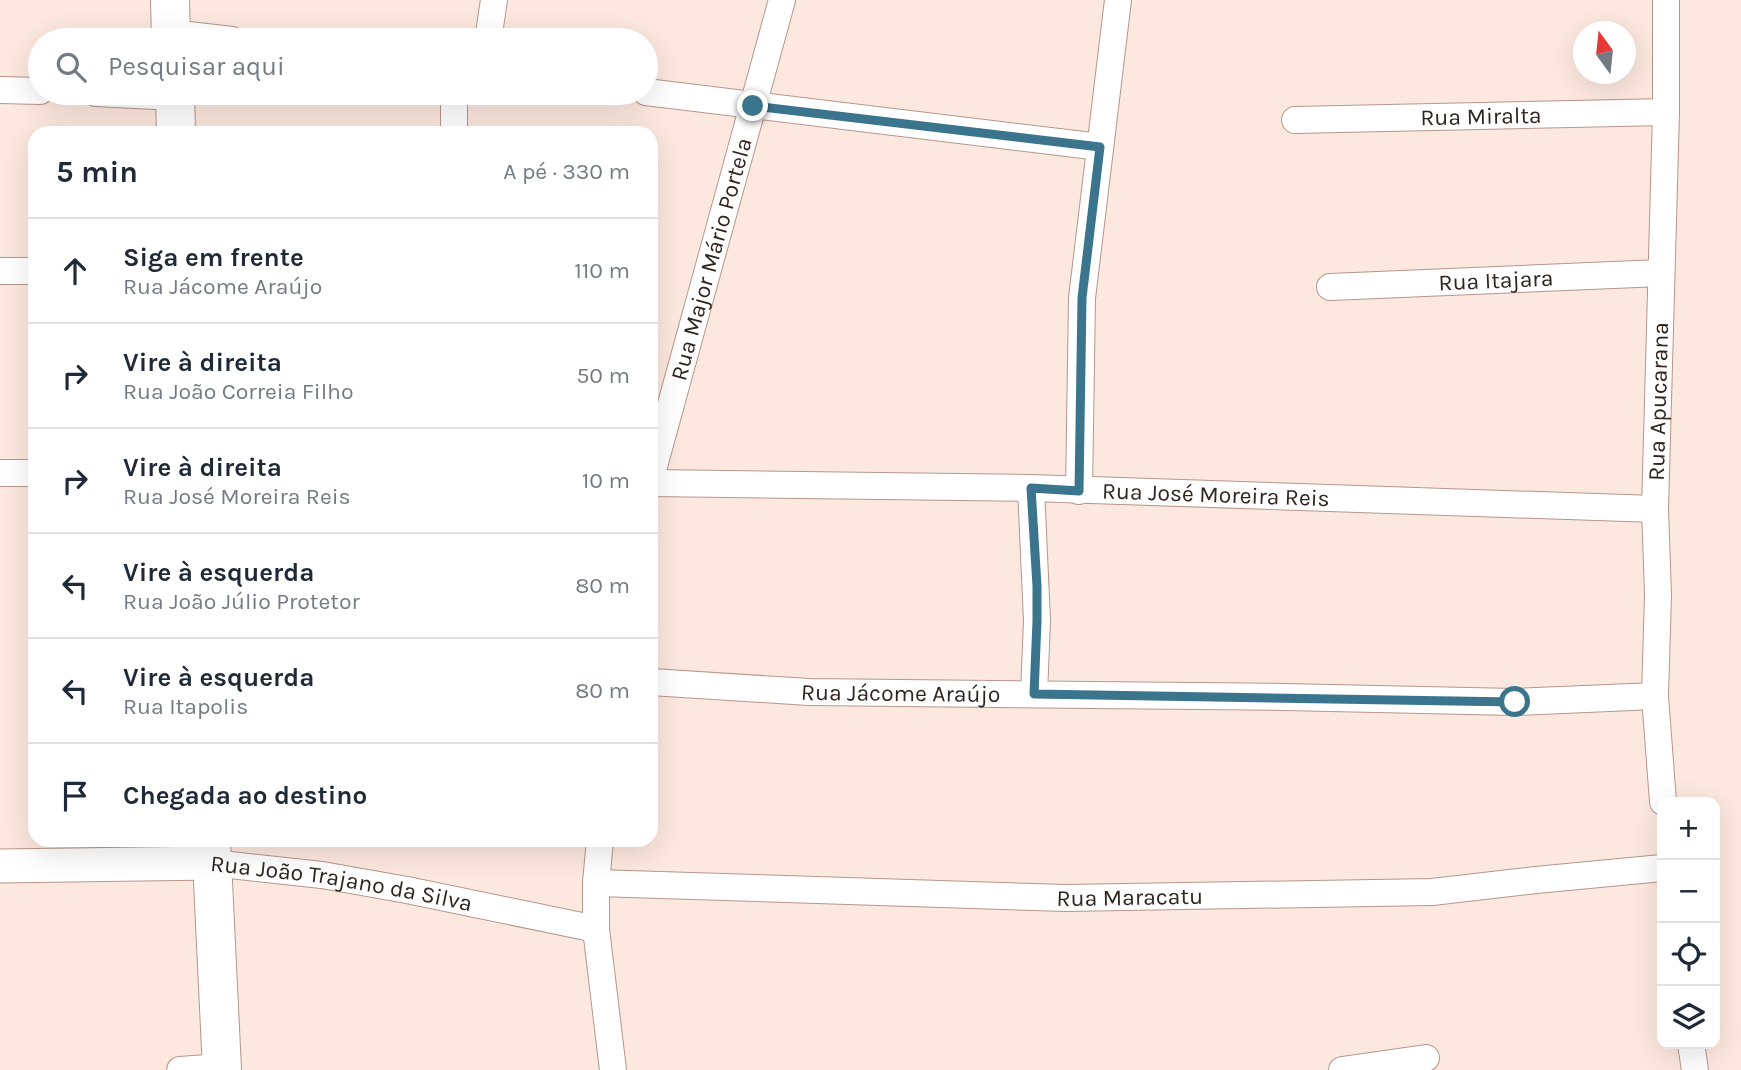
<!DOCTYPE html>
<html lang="pt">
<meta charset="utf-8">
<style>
body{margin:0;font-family:Karla,sans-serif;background:#f2f2f3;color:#1f2937}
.controls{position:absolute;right:21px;bottom:21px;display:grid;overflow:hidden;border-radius:14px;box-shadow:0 7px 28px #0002}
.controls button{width:63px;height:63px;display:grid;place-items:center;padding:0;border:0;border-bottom:2px solid #e0e1e3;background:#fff;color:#1f2937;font:35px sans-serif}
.compass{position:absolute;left:1573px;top:21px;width:63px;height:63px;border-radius:50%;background:#fff;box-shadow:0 7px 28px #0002;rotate:345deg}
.stop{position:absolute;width:21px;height:21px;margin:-16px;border:5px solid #3a758d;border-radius:50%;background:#fff}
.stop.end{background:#3a758d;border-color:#fff;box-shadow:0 2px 7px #0008}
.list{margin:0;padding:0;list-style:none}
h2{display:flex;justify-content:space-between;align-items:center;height:91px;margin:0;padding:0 28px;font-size:30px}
h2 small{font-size:23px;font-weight:400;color:#747a83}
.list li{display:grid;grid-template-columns:46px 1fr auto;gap:21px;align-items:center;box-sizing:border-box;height:105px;padding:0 28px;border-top:2px solid #e0e1e3}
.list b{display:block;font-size:26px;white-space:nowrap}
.list p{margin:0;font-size:23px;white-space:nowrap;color:#747a83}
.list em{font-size:23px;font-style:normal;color:#747a83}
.icon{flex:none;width:38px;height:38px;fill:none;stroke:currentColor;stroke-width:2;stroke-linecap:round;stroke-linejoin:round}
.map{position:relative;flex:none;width:1741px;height:1070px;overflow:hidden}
.search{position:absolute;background:#fff;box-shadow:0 7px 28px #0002;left:28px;top:28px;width:630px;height:77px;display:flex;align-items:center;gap:18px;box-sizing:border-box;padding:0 24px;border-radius:38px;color:#747a83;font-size:26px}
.panel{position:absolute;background:#fff;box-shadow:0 7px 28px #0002;left:28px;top:126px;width:630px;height:721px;border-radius:21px}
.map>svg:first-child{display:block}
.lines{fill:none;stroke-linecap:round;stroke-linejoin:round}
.minor-casing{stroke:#b79689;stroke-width:28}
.tertiary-casing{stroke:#b79689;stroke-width:35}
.secondary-casing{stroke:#b79689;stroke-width:40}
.minor{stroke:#fff;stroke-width:26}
.tertiary{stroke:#fff;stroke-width:33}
.secondary{stroke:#fff;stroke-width:38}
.route{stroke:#3a758d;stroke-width:9}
.labels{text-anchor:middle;stroke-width:7;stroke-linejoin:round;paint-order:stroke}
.street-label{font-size:23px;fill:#30241e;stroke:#fafafa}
</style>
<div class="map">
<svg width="1741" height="1070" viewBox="0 0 1741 1070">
<rect width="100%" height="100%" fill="#fde8df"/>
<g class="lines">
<defs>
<g id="minor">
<path d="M171 33 232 40"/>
<path d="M488 40 494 0"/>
<path d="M0 90 40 91"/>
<path d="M646 92 1100 147"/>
<path d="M96 93 175 97"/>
<path d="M454 93V133"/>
<path id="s1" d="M1295 120 1666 112"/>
<path d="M0 271H35"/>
<path id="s2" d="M1330 287 1661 273"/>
<path d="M0 473H35"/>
<path id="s3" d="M651 477 782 0"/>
<path id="s4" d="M651 483 1031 488 1655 509"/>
<path d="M1031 488 1037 621 1034 694"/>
<path d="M1079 491 1082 298 1118 0"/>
<path id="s5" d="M651 682 809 692 1284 697 1515 702 1655 696"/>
<path id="s6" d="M1663 802 1655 696 1658 595 1655 509 1666 112V0"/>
<path d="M600 840 596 883V929L613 1070"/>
<path id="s7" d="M212 863 322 875 407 890 596 929"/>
<path id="s8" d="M596 883 1066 898 1432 892 1536 880 1662 868"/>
<path d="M1691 1044 1695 1070"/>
<path d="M180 1070 222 1067"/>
<path d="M1342 1070 1426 1058"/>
</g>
<path id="tertiary" d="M0 866 212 863"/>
<g id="secondary">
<path d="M170 0 171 40"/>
<path d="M175 93 176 133"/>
<path d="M211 840 222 1070"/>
</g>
</defs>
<!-- minor casing -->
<use href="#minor" class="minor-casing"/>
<!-- tertiary casing -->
<use href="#tertiary" class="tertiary-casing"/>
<!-- secondary casing -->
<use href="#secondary" class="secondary-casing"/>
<!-- minor -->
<use href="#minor" class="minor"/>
<!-- tertiary -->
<use href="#tertiary" class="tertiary"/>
<!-- secondary -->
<use href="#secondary" class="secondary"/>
</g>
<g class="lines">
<!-- route -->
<path class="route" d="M753 106 1100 147 1082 298 1079 491 1031 488 1037 586V621L1034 694 1515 702"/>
</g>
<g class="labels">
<!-- street labels -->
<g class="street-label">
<text dy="8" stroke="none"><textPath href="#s1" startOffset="186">Rua Miralta</textPath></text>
<text dy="8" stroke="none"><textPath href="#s3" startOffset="226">Rua Major Mário Portela</textPath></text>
<text dy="8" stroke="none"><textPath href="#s2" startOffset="166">Rua Itajara</textPath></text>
<text dy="8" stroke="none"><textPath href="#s6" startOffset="401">Rua Apucarana</textPath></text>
<text dy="8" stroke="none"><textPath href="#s4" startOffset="565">Rua José Moreira Reis</textPath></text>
<text dy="8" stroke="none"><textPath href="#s5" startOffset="250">Rua Jácome Araújo</textPath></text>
<text dy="8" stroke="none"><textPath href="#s7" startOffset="131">Rua João Trajano da Silva</textPath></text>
<text dy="8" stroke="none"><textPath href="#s8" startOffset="534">Rua Maracatu</textPath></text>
</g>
</g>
</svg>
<div class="controls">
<button>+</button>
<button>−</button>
<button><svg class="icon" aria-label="locate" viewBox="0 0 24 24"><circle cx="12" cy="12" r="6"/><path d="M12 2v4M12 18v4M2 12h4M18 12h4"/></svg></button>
<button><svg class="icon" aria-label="layers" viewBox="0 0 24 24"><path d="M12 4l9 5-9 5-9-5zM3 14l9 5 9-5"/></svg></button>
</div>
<svg class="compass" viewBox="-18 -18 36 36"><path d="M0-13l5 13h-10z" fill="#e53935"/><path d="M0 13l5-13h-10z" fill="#747a83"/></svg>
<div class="stop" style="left:1515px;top:702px"></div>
<div class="stop end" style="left:753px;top:106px"></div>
<div class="search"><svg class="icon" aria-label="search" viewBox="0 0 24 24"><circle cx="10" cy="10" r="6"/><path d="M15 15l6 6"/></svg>Pesquisar aqui</div>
<section class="panel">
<h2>5 min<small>A pé · 330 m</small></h2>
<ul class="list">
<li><svg class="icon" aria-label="ahead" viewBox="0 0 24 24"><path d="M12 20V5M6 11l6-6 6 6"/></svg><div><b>Siga em frente</b><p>Rua Jácome Araújo</p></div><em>110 m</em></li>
<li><svg class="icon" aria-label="right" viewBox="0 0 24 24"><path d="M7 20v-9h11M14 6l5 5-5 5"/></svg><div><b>Vire à direita</b><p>Rua João Correia Filho</p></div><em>50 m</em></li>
<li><svg class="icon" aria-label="right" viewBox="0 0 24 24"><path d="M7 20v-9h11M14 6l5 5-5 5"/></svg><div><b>Vire à direita</b><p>Rua José Moreira Reis</p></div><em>10 m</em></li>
<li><svg class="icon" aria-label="left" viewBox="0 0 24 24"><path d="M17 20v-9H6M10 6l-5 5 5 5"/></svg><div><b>Vire à esquerda</b><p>Rua João Júlio Protetor</p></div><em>80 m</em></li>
<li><svg class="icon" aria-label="left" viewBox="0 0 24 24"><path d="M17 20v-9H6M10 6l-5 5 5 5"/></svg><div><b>Vire à esquerda</b><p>Rua Itapolis</p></div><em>80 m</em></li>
<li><svg class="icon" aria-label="arrive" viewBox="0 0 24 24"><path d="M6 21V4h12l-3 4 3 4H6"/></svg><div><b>Chegada ao destino</b></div></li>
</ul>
</section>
</div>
